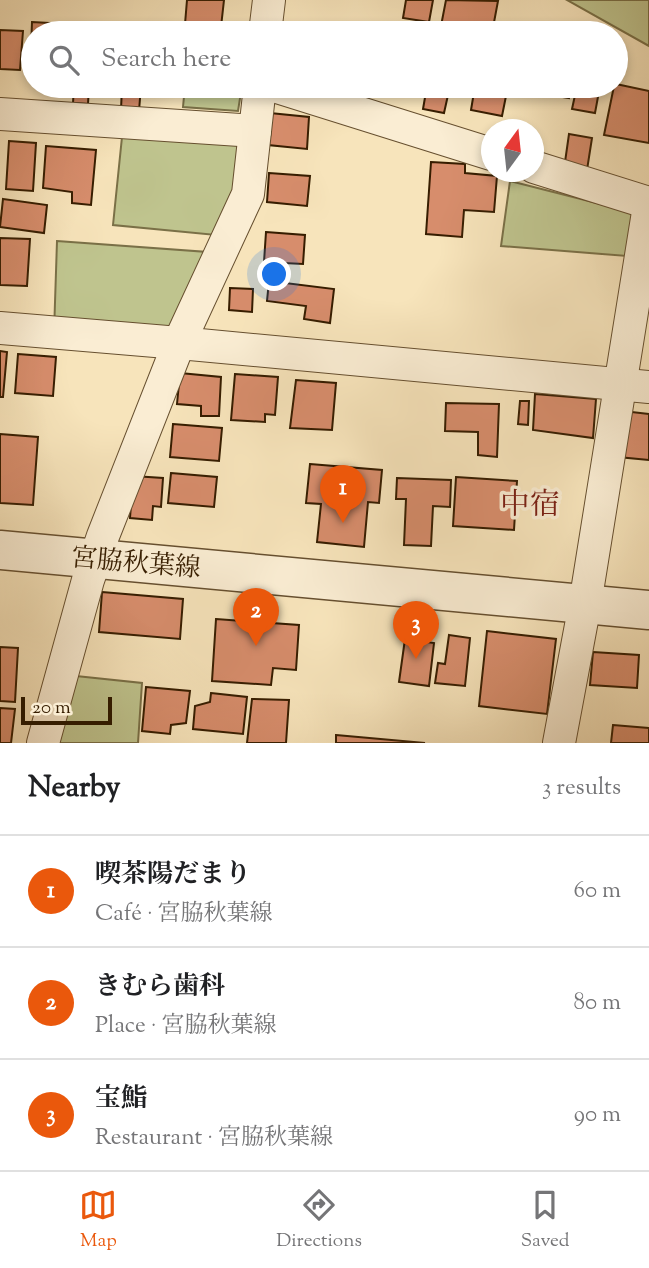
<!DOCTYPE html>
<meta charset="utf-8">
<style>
body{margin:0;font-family:"Sorts Mill Goudy","Noto Serif JP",serif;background:#f2f2f2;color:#202124}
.compass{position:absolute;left:481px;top:119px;width:63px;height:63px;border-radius:50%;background:#fff;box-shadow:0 4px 10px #0003;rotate:15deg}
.scale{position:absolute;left:21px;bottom:18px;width:91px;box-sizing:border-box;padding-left:7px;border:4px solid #361d00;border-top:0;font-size:19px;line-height:24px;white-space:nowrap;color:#361d00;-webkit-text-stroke:5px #faedd3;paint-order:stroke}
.you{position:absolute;left:275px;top:275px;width:24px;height:24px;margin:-18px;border:5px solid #fff;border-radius:50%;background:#1a73e8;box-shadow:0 0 0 10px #1a73e833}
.badge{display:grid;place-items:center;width:46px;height:46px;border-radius:50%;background:#ea580c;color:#fff;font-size:23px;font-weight:700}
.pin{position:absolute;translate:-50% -58px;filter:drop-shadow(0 2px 4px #0008)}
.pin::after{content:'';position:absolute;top:37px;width:24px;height:21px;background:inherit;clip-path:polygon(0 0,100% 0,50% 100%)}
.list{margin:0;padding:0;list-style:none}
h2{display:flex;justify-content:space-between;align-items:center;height:91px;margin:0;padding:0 28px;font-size:30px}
h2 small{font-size:23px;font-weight:400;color:#757577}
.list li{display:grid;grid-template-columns:46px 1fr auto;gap:21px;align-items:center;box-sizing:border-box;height:112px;padding:0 28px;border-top:2px solid #e0e0e0}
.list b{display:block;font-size:26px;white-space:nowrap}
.list p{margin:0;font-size:23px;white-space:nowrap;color:#757577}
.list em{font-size:23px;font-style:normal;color:#757577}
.icon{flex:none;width:38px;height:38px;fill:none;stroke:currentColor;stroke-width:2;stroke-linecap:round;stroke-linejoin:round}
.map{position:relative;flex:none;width:649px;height:743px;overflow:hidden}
.search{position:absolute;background:#fff;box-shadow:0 4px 10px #0003;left:21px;right:21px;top:21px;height:77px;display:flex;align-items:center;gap:18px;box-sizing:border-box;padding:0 24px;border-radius:38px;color:#757577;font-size:26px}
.sheet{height:427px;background:#fff}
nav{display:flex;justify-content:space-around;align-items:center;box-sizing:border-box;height:98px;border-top:2px solid #e0e0e0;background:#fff;font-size:19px;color:#757577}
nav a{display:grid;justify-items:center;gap:4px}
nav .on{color:#ea580c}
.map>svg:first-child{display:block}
.green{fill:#bfc48e;stroke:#7a7047;stroke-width:2}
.building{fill:#d78d6c;stroke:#361d00;stroke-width:2}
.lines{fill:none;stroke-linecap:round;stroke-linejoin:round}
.minor-casing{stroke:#664f2f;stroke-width:34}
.tertiary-casing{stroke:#664f2f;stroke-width:41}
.minor{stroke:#faedd3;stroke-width:32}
.tertiary{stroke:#faedd3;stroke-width:38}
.labels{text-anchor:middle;stroke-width:7;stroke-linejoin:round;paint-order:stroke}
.street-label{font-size:26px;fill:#361d00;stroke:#faedd3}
.quarter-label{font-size:30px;fill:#7a1f14;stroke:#faedd3}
</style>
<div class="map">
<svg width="649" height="743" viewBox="0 0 649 743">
<rect width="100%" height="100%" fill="#f7e4bb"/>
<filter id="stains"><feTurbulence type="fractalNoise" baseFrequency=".00286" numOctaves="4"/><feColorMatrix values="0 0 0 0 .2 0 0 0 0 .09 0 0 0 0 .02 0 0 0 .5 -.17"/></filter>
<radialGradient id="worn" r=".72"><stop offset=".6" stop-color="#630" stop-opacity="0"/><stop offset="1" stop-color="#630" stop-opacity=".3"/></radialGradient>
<!-- green -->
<g class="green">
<path d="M567 0H649V46Z"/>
<path d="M185 86H242L238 111 183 107Z"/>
<path d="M122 137 238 145 235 196 216 235 113 225Z"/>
<path d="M510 181 636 213 627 256 501 246Z"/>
<path d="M57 241 221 253 179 343 54 333Z"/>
<path d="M76 676 142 683 138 743H56Z"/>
</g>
<!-- building -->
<g class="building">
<path d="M187 0H224L221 27 185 24Z"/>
<path d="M406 0H433L429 22 403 18Z"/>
<path d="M446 0 498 1 492 33H451L440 31Z"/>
<path d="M32 22 66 24V33H33V76H30Z"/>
<path d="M129 25 161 27 160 33H128Z"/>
<path d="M0 30 23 31 20 70 0 69Z"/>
<path d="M616 84 649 91V143L604 135 614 86Z"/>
<path d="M74 86H89L88 104 73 103Z"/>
<path d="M122 86H141L139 111 121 110Z"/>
<path d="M427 86H450L444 113 423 109Z"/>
<path d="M475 86H508L502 116 471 110Z"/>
<path d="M539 86H571L569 98 538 93Z"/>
<path d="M577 86H600L595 113 572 109Z"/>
<path d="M270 113 309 117 307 149 268 145Z"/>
<path d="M569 134 592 138 587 170 565 162Z"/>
<path d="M9 141 36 143 33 191 6 189Z"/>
<path d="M46 146 96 150 91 205 72 203V192L43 188Z"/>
<path d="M431 162 465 164V173L497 176 494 212 464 210 462 237 426 234Z"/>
<path d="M269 173 310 176 307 206 267 202Z"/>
<path d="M3 199 47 205 44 233 0 227Z"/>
<path d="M266 232 305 235 303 264 264 262Z"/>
<path d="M0 238 30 239 27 286 0 285Z"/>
<path d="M269 281 334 289 330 323 304 319 306 306 267 301Z"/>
<path d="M230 288 253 289 252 312 229 310Z"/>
<path d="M0 351 7 352 3 397H0Z"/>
<path d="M18 354 56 357 53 396 15 393Z"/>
<path d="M180 373 221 377 219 416H201V406L177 404Z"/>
<path d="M235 374 278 377 275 415 265 414V422L231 420Z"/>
<path d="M296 380 336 383 332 430 290 428Z"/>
<path d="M535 394 596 399 593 438 533 430Z"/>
<path d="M520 401H529L528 425 518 424Z"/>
<path d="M446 403 499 404 497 457 478 455V432L445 431Z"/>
<path d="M623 411 649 414V460L618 457Z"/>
<path d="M173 424 222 428 219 461 170 457Z"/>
<path d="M0 434 38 437 33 505 0 503Z"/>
<path d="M310 464 382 470 379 503 368 502 364 547 317 542 321 504 306 503Z"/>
<path d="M171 473 217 477 214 507 168 503Z"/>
<path d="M133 476 163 478 161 507 153 506 152 520 130 518Z"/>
<path d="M456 477 517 481 514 530 453 526Z"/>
<path d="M397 478 451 480 450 507 433 506 431 546 404 545 406 499H396Z"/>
<path d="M102 592 183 599 180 639 99 632Z"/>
<path d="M216 619 299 625 296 670 273 668 271 685 212 681Z"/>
<path d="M487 631 556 639 547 714 479 706Z"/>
<path d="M449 635 470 638 465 686 435 683 438 663 445 664Z"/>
<path d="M405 639 434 643 429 686 399 682Z"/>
<path d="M0 647 18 648 15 702 0 701Z"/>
<path d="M593 652 639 655 637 688 590 685Z"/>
<path d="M146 687 190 691 186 723 171 725 170 734 142 731Z"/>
<path d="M211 693 247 697 243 734 193 729 195 706 210 702Z"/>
<path d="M252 699 289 700 286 743H247Z"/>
<path d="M0 708 15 709 11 743H0Z"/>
<path d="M613 725 649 728V743H611Z"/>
<path d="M336 735 425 743H336Z"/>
</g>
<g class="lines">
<defs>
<g id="minor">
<path d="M265 33 269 0"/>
<path d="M274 86 491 154"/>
<path d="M0 114 255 131"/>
<path d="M534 167 649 203"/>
<path d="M0 328 179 343 649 387"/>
<path d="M43 743 88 580 103 536 179 343 248 194 260 86"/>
<path d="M559 743 585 604 649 206"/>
</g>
<path id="tertiary" d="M0 550 649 610"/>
</defs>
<!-- minor casing -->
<use href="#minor" class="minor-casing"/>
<!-- tertiary casing -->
<use href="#tertiary" class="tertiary-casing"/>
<!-- minor -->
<use href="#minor" class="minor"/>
<!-- tertiary -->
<use href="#tertiary" class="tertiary"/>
</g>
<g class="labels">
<!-- street labels -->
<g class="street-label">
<text transform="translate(136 562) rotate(5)" y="9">宮脇秋葉線</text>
</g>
<!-- quarter labels -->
<g class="quarter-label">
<text x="530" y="514">中宿</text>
</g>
</g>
<rect width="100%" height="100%" filter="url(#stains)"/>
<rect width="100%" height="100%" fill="url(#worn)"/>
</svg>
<svg class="compass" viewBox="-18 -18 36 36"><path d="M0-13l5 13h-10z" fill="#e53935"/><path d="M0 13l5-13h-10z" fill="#757577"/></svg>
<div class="scale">20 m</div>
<div class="you"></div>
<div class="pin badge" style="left:343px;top:523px">1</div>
<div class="pin badge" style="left:256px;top:646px">2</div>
<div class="pin badge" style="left:416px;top:659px">3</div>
<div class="search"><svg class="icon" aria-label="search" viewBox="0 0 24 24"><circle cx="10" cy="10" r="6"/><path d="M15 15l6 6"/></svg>Search here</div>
</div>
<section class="sheet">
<h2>Nearby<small>3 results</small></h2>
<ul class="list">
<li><span class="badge">1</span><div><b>喫茶陽だまり</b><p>Café · 宮脇秋葉線</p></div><em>60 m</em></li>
<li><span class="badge">2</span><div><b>きむら歯科</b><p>Place · 宮脇秋葉線</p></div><em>80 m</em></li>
<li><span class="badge">3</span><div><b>宝鮨</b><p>Restaurant · 宮脇秋葉線</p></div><em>90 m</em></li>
</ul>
</section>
<nav>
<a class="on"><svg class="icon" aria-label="map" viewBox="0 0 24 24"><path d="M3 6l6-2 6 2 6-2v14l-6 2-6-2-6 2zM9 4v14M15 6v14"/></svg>Map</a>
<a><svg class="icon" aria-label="directions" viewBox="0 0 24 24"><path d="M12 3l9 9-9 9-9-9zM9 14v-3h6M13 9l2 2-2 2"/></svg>Directions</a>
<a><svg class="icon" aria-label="saved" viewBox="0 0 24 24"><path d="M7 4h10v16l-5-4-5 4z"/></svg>Saved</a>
</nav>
